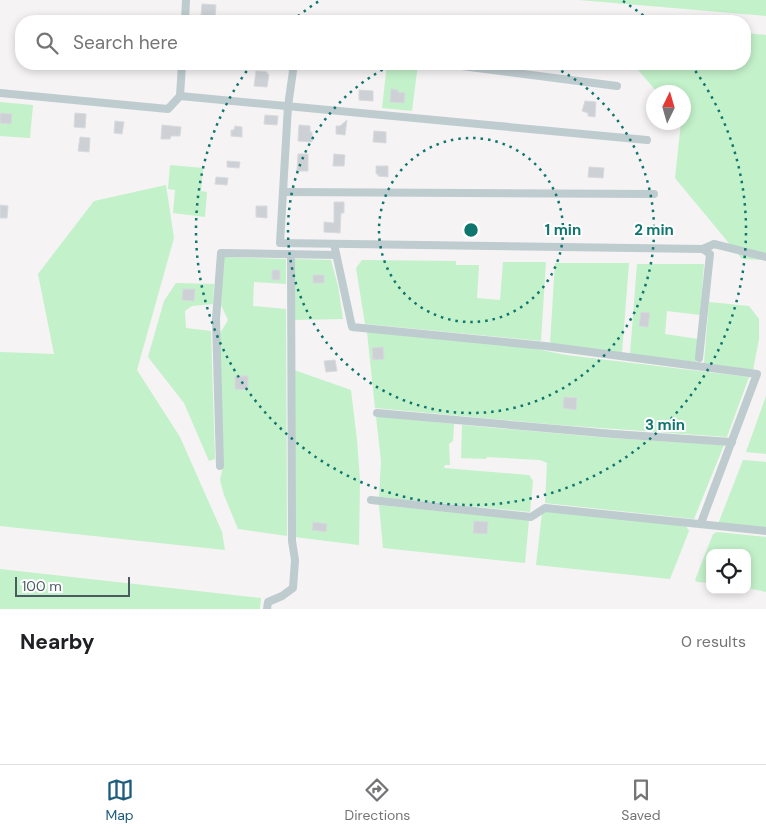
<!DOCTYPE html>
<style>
body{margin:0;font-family:"DM Sans",sans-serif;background:#f6f6f6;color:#202124}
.controls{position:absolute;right:15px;bottom:15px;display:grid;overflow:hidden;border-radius:10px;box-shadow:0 2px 8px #0003}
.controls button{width:45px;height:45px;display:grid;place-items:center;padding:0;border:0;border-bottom:1px solid #e0e0e0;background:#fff;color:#202124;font:25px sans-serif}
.compass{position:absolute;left:646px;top:85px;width:45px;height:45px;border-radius:50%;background:#fff;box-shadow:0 2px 8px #0003;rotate:5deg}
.scale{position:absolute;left:15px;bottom:12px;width:115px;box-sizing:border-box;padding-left:5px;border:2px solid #4a5b61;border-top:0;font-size:14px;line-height:18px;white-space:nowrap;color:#4a5b61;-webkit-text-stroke:4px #fff;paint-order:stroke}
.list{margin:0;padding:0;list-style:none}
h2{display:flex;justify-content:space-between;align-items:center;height:65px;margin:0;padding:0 20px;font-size:21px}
h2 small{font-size:16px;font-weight:400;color:#757577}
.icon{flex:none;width:28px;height:28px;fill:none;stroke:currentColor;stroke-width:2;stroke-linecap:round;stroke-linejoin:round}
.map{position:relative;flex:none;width:766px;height:609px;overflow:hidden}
.search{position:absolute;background:#fff;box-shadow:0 2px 8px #0003;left:15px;right:15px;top:15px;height:55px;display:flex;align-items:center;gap:12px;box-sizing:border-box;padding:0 18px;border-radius:20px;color:#757577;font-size:19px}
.sheet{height:155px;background:#fff}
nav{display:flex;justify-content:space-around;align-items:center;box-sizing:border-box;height:70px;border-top:1px solid #e0e0e0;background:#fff;font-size:14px;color:#757577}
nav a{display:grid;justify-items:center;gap:2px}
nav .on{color:#1e5c7c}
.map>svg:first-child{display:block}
.green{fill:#c3f1ca}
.building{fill:#cdd1d5;stroke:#d7dade}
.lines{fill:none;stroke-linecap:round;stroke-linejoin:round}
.street{stroke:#becbcf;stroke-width:8}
.ring{fill:none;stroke:#0f766e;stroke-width:2.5;stroke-dasharray:2.5 5}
.centre{fill:#0f766e;stroke:#fff;stroke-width:2.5}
.ring-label{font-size:15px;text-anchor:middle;font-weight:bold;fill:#0f766e;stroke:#fff;stroke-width:4;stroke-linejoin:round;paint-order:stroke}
</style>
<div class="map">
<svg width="766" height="609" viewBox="0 0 766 609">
<rect width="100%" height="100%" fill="#f5f3f3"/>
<!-- green -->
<g class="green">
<path d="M579 0H766V16Z"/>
<path d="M745 33 766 35V260L742 259 675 178 681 123 684 122V92H657L633 64H745Z"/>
<path d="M387 64H418L412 111 382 108Z"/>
<path d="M0 102 33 105 30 138 0 136Z"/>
<path d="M170 165 203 168 201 191 207 192 205 217 173 213 175 190 168 189Z"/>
<path d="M166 185 174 238 137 370 180 437 222 532 225 550 0 526V352L54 354 38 274 94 201Z"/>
<path d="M223 257 286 259V284L254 282 253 306 286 309 287 536 238 529 224 495 220 480 223 466 219 335 228 320 221 305Z"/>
<path d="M294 259 331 260 338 286 343 319 294 320Z"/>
<path d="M362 260 456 261V265H479L477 298 500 300 503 262H546L541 341 365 324 356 268Z"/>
<path d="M555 263H629L622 353 550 344Z"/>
<path d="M637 264H704L700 315 667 311 665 334 698 339 696 362 630 354Z"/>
<path d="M176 283 214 284 213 304 192 306 185 311 186 328 211 331 215 459 209 461 184 403 148 357 164 301Z"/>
<path d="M709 302 749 306 759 319V339L753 370 704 363Z"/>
<path d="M367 332 532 348 566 355 749 377 727 437 559 425 375 408Z"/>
<path d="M294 370 351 390 357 440 360 480 359 545 295 537Z"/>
<path d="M766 396V454L746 452Z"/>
<path d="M376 416 454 424 453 441 449 444 450 465H445L444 468 529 475 533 481 530 512 379 497 381 461Z"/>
<path d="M462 425 610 438 724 445 694 519 545 503 547 463 540 460 487 457 486 459 461 458Z"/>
<path d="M743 460 766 462V529L718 524Z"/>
<path d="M379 505 529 520 525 563 383 548Z"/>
<path d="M545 511 686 526 689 531 670 579 536 565 542 513Z"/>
<path d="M717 532 766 537V592L747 588V553H710V583L697 582 695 580 713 534Z"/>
<path d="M0 569 261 598 260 609H0Z"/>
</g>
<!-- building -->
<g class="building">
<path d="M202 4 216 5 215 17 201 16Z"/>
<path d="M256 71 267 72V74H269L267 87 254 86Z"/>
<path d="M391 89 398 90V92L405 93 404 103 390 102Z"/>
<path d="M359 90 373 91V101L359 100Z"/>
<path d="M585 101 596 102 595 117 588 116V113L582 111Z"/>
<path d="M0 113 12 114 11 124 0 123Z"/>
<path d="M75 113 86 114 85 128 74 127Z"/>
<path d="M265 115 278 116 277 125 264 124Z"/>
<path d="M347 120 345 135 336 134V126H340Z"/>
<path d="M115 121 124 122 122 134 114 133Z"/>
<path d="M162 125 181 127 180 136H171L170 139H161Z"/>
<path d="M299 125 310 126V132H312V142L298 141Z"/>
<path d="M235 126 242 127V137L231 136V130H234Z"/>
<path d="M374 131 386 132V143L373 142Z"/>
<path d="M80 137 90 138 89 152 78 151Z"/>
<path d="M298 154H308V171H297Z"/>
<path d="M334 154 345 155 344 166H333Z"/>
<path d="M227 161 240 162 239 168 227 167Z"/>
<path d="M376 166H388V177L378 176V174H376Z"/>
<path d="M589 167 604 168 603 178 588 177Z"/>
<path d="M216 177 228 178 227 185 215 184Z"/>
<path d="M334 202H344V213H341L340 233 324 232V222L334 223Z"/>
<path d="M0 205 8 206 7 218H0Z"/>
<path d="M256 206H267V218L256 217Z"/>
<rect x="272" y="270" width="8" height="10"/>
<rect x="313" y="275" width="11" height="8"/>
<path d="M183 289H195L194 301 182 300Z"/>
<path d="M641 312 650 313 648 327 639 326Z"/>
<path d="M383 347 384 359 373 360 372 348Z"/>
<path d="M335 360 337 371 326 372 324 361Z"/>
<path d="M235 376H248V390L235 389Z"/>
<path d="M564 397 577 398 576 410 563 408Z"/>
<path d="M474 521 488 522 487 534 473 533Z"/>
<path d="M313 522 327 524 326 532 312 530Z"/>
</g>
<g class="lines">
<!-- street -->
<g class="street">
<path d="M185 21 186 0"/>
<path d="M294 64 288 106 280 243 703 249 714 244 766 257"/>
<path d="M446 64 617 86"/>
<path d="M0 93 168 109 180 96 182 64"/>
<path d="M180 96 647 140"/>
<path d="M283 192 654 194"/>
<path d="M334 244 352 327 545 346 757 374 701 523"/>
<path d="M699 358 710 254 703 249"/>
<path d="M377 413 613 434 732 442"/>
<path d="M220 466 216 319 221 253 336 255"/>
<path d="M371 500 531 517 545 508 766 531"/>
<path d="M267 609 268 602 282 596 293 588 295 560 292 541 291 255"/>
</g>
</g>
<!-- distance rings -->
<g class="ring">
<circle cx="471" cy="230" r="92"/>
<path d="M548 64A183 183 0 1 1 394 64"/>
<path d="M292 21A275 275 0 0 1 319 1M623 1A275 275 0 0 1 650 21M691 65A275 275 0 1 1 251 65"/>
</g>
<circle cx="471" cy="230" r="8" class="centre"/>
<g class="ring-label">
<text x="563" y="235">1 min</text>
<text x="654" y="235">2 min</text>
<text x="665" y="430">3 min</text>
</g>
</svg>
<div class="controls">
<button><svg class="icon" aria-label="locate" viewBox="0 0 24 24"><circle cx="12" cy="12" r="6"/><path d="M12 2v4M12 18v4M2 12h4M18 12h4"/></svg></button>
</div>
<svg class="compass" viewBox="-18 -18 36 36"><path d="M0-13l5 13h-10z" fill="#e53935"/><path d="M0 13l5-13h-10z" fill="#757577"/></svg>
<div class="scale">100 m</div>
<div class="search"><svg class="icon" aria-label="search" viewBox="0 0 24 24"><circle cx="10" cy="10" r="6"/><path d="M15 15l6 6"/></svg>Search here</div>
</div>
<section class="sheet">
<h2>Nearby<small>0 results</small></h2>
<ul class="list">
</ul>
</section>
<nav>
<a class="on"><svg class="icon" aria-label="map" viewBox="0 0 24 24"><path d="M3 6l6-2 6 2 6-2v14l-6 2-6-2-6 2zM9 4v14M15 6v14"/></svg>Map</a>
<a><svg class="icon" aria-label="directions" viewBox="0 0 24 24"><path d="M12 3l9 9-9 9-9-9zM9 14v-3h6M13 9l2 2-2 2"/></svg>Directions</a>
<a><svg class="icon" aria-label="saved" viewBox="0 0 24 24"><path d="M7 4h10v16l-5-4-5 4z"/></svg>Saved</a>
</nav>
